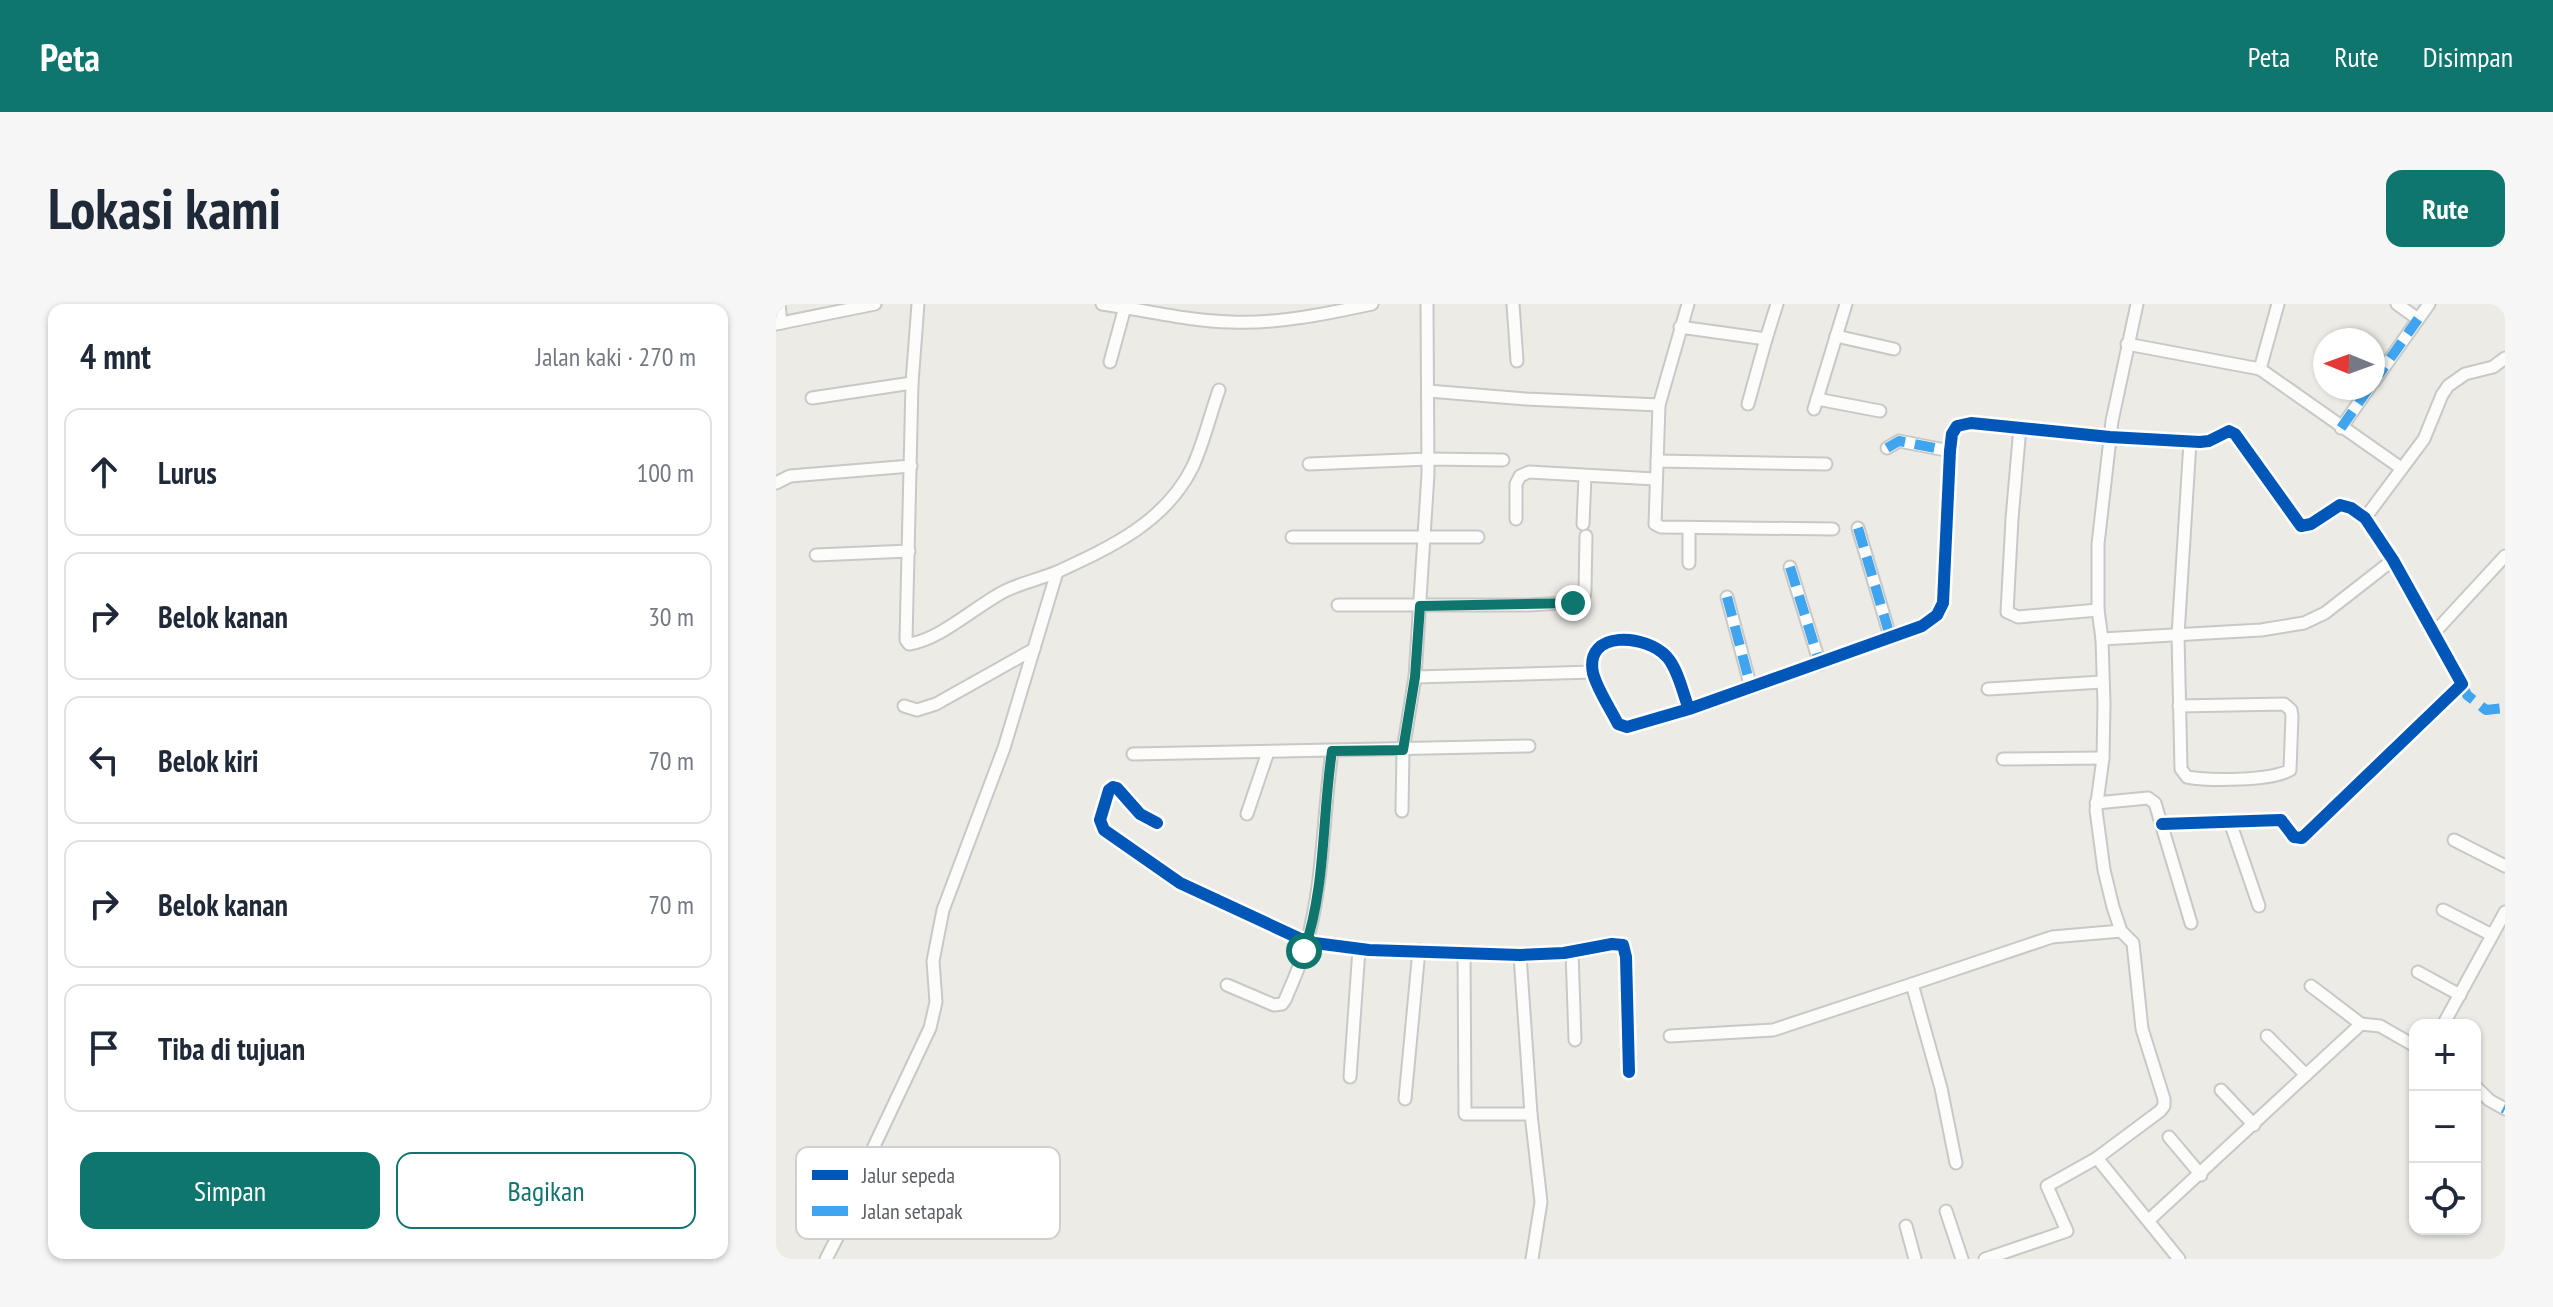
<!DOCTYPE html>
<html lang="id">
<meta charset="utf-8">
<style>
body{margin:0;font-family:"PT Sans Narrow",sans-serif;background:#f6f6f7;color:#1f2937}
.controls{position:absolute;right:24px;bottom:24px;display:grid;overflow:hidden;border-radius:16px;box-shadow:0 2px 6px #0004}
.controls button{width:72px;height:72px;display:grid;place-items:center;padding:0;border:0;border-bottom:2px solid #e0e1e3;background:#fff;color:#1f2937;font:40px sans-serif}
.compass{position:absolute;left:1537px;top:24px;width:72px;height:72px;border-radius:50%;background:#fff;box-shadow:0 2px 6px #0004;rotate:271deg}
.stop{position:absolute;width:24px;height:24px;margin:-18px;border:6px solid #0f766e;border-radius:50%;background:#fff}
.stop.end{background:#0f766e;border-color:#fff;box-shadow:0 2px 8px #0008}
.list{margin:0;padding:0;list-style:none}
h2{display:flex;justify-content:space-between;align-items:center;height:104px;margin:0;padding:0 32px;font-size:34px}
h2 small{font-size:26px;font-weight:400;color:#747a83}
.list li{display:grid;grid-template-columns:52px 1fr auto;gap:24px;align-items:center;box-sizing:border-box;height:128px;margin:0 16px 16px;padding:0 16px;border:2px solid #e0e1e3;border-radius:16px}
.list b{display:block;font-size:30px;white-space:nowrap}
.list em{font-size:26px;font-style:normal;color:#747a83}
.actions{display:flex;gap:16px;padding:24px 32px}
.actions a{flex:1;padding:18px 0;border:2px solid #0f766e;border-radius:16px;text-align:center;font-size:28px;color:#0f766e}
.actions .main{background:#0f766e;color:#fff}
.icon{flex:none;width:44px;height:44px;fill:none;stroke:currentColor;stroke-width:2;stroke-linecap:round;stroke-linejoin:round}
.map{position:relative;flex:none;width:1729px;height:955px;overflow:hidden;border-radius:16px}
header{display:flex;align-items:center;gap:48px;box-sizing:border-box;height:112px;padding:0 40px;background:#0f766e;color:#fff}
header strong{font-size:38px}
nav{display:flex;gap:44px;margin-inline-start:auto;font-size:28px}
.intro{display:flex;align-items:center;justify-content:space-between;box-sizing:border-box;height:192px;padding:0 48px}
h1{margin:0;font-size:56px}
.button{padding:20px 36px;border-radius:16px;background:#0f766e;color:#fff;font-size:28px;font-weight:700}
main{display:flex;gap:48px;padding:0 48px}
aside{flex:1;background:#fff;border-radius:16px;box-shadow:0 2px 6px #0004}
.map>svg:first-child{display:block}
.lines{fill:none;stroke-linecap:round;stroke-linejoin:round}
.minor-casing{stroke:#c8c8c7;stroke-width:15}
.minor{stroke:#fcfcfb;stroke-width:11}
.quiet{stroke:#40a5ee;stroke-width:10;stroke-dasharray:20 10;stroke-linecap:butt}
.cycleway-casing{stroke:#fff;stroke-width:17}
.cycleway{stroke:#0057b8;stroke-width:12}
.route{stroke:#0f766e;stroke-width:10}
.key{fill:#fff;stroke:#cecfd1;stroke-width:2}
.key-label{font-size:22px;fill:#5b5f65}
</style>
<header>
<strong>Peta</strong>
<nav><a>Peta</a><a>Rute</a><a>Disimpan</a></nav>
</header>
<div class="intro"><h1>Lokasi kami</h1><a class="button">Rute</a></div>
<main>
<aside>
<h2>4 mnt<small>Jalan kaki · 270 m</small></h2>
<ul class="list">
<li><svg class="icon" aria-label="ahead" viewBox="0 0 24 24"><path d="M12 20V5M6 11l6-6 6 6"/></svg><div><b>Lurus</b></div><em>100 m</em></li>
<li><svg class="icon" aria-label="right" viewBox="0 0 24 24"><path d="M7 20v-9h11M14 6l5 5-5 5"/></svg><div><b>Belok kanan</b></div><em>30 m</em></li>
<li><svg class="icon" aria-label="left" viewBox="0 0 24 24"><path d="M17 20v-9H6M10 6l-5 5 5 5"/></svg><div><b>Belok kiri</b></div><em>70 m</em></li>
<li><svg class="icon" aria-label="right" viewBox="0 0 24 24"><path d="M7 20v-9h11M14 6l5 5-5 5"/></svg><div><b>Belok kanan</b></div><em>70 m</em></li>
<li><svg class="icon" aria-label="arrive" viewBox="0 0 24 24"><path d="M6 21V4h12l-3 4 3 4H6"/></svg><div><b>Tiba di tujuan</b></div></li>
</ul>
<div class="actions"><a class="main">Simpan</a><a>Bagikan</a></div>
</aside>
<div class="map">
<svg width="1729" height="955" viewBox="0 0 1729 955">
<rect width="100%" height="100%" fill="#ecebe6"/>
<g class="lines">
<defs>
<g id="minor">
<path d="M3 0 5 19"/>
<path d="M142 0 136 79 130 336 133 340C164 336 201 301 229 287 245 279 264 275 281 268 335 243 390 218 417 162 428 138 434 111 443 86"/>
<path d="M326 0C369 6 412 17 455 18 503 20 549 10 596 0"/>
<path d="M737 0 741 57"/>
<path d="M1361 0 1336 117 1322 240V306L1326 335 1328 400 1327 454 1320 506 1328 566 1337 603 1345 627 1357 639 1366 725 1388 795V802L1384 807 1321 854 1403 955"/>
<path d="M1621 0 1642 15"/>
<path d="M0 20 99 0"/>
<path d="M904 23 990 35 1001 0"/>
<path d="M1060 32 1118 45"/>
<path d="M1351 40 1484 65 1502 0"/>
<path d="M334 58 349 3"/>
<path d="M1484 65 1625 164"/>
<path d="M1597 79 1653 0"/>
<path d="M652 87 750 95 883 101 912 0"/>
<path d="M36 94 136 79"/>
<path d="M1041 95 1104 107"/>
<path d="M972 100 990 35"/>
<path d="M883 101 879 220 885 223 1057 225"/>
<path d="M1038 105 1070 0"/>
<path d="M1244 123 1236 215 1231 308 1242 313 1322 306"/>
<path d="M1565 124 1593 84"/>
<path d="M1111 144 1123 137 1174 147"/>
<path d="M881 157 1050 160"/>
<path d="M533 160 652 155 727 156"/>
<path d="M0 179 14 172 135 162"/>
<path d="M1589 214 1648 135 1666 91 1672 82 1689 70 1717 63 1729 54"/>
<path d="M740 215V180L744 172 753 168 879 175"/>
<path d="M807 220 809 172"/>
<path d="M1082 224 1114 332"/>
<path d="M516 233H702"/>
<path d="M40 251 133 247"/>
<path d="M913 259V224"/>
<path d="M1014 263 1044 360"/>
<path d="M951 293 975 384"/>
<path d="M562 301H753L802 298 808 293 809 287 810 232"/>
<path d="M1657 330 1729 252"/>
<path d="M1326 335 1485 326 1528 319 1549 309 1617 256"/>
<path d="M639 373 817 368"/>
<path d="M1212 385 1326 378"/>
<path d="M128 402 141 406 160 400 258 345"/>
<path d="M1403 402 1508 400 1515 406 1516 412 1514 466C1494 477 1433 477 1411 473L1405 465 1402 331 1414 138"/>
<path d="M913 405C907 390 902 365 891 353 871 330 808 325 817 369 821 385 834 404 842 420L851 423 913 405 1146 322 1161 311 1167 299 1174 147 1176 130 1181 122 1195 119 1334 133 1424 138 1433 137 1453 127 1459 130 1525 222 1535 220 1564 201 1575 204 1589 214 1617 256 1686 380 1526 534 1518 533 1505 516 1386 520"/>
<path d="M357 450 753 442"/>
<path d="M1227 455 1327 454"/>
<path d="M1320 499 1372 494 1379 499 1415 619"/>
<path d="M626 507 627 446 639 373 652 170 651 0"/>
<path d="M471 510 492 448"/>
<path d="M1454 518 1483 602"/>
<path d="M381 519 364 510 341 484 337 483 333 486 324 516 328 526 404 579 531 638 593 646 744 651 788 649 836 640 847 641 850 653 853 768"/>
<path d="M1678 536 1729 562"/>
<path d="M1667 606 1716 631"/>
<path d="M796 647 799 736"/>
<path d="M688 648 689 810H755"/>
<path d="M744 651 755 810 765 898 756 955"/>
<path d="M1642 668 1684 691"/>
<path d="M451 681 498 701 506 700 509 696C517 677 526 658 531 638 548 575 547 511 556 447"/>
<path d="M1535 682 1585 720 1604 722 1639 742"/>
<path d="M1667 721 1729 608"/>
<path d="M894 732 997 726 1136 680"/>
<path d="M1491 732 1530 771"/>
<path d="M574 773 583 645"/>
<path d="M1699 782 1713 796 1729 805"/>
<path d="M1445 786 1478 821"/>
<path d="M629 795 643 646"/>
<path d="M1393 833 1425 871"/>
<path d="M1180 859 1165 784 1136 680 1276 633 1345 627"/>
<path d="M1170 907 1186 955"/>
<path d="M1373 916 1585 720"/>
<path d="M1130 922 1139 955"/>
<path d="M50 955 65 926 74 893 154 724 160 698 157 657 167 606 228 444 281 268"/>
<path d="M1209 955 1291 927 1271 882 1321 854"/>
</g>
</defs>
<!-- minor casing -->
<use href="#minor" class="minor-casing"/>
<!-- minor -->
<use href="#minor" class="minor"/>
<!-- quiet -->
<g class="quiet">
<path d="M1597 79 1642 15"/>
<path d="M1565 124 1593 84"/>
<path d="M1111 144 1123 137 1174 147"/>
<path d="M1082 224 1114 332"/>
<path d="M1014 263 1044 360"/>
<path d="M951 293 975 384"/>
<path d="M1686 380 1691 391 1710 406 1729 404"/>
<path d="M1727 804 1729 805"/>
</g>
<defs>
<g id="cycleway">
<path d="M913 405C907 390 902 365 891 353 871 330 808 325 817 369 821 385 834 404 842 420L851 423 913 405 1146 322 1161 311 1167 299 1174 147 1176 130 1181 122 1195 119 1334 133 1424 138 1433 137 1453 127 1459 130 1525 222 1535 220 1564 201 1575 204 1589 214 1617 256 1686 380 1526 534 1518 533 1505 516 1386 520"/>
<path d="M381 519 364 510 341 484 337 483 333 486 324 516 328 526 404 579 531 638 593 646 744 651 788 649 836 640 847 641 850 653 853 768"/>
</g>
</defs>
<!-- cycleway casing -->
<use href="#cycleway" class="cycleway-casing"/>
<!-- cycleway -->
<use href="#cycleway" class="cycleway"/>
</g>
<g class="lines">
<!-- route -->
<path class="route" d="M528 647C550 583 546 513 556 447L627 446 639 373 644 302 797 299"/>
</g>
<!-- legend -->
<rect x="20" y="843" width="264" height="92" rx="12" class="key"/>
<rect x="36" y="866" width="36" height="10" fill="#0057b8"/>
<rect x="36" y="902" width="36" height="10" fill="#40a5ee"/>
<g class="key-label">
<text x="86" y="879">Jalur sepeda</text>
<text x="86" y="915">Jalan setapak</text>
</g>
</svg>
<div class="controls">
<button>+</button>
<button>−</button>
<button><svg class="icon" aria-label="locate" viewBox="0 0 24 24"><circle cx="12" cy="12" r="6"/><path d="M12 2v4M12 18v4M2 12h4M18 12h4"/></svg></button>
</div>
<svg class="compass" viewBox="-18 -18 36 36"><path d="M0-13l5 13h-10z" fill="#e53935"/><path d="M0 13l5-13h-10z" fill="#747a83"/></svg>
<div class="stop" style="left:528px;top:647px"></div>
<div class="stop end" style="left:797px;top:299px"></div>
</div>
</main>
